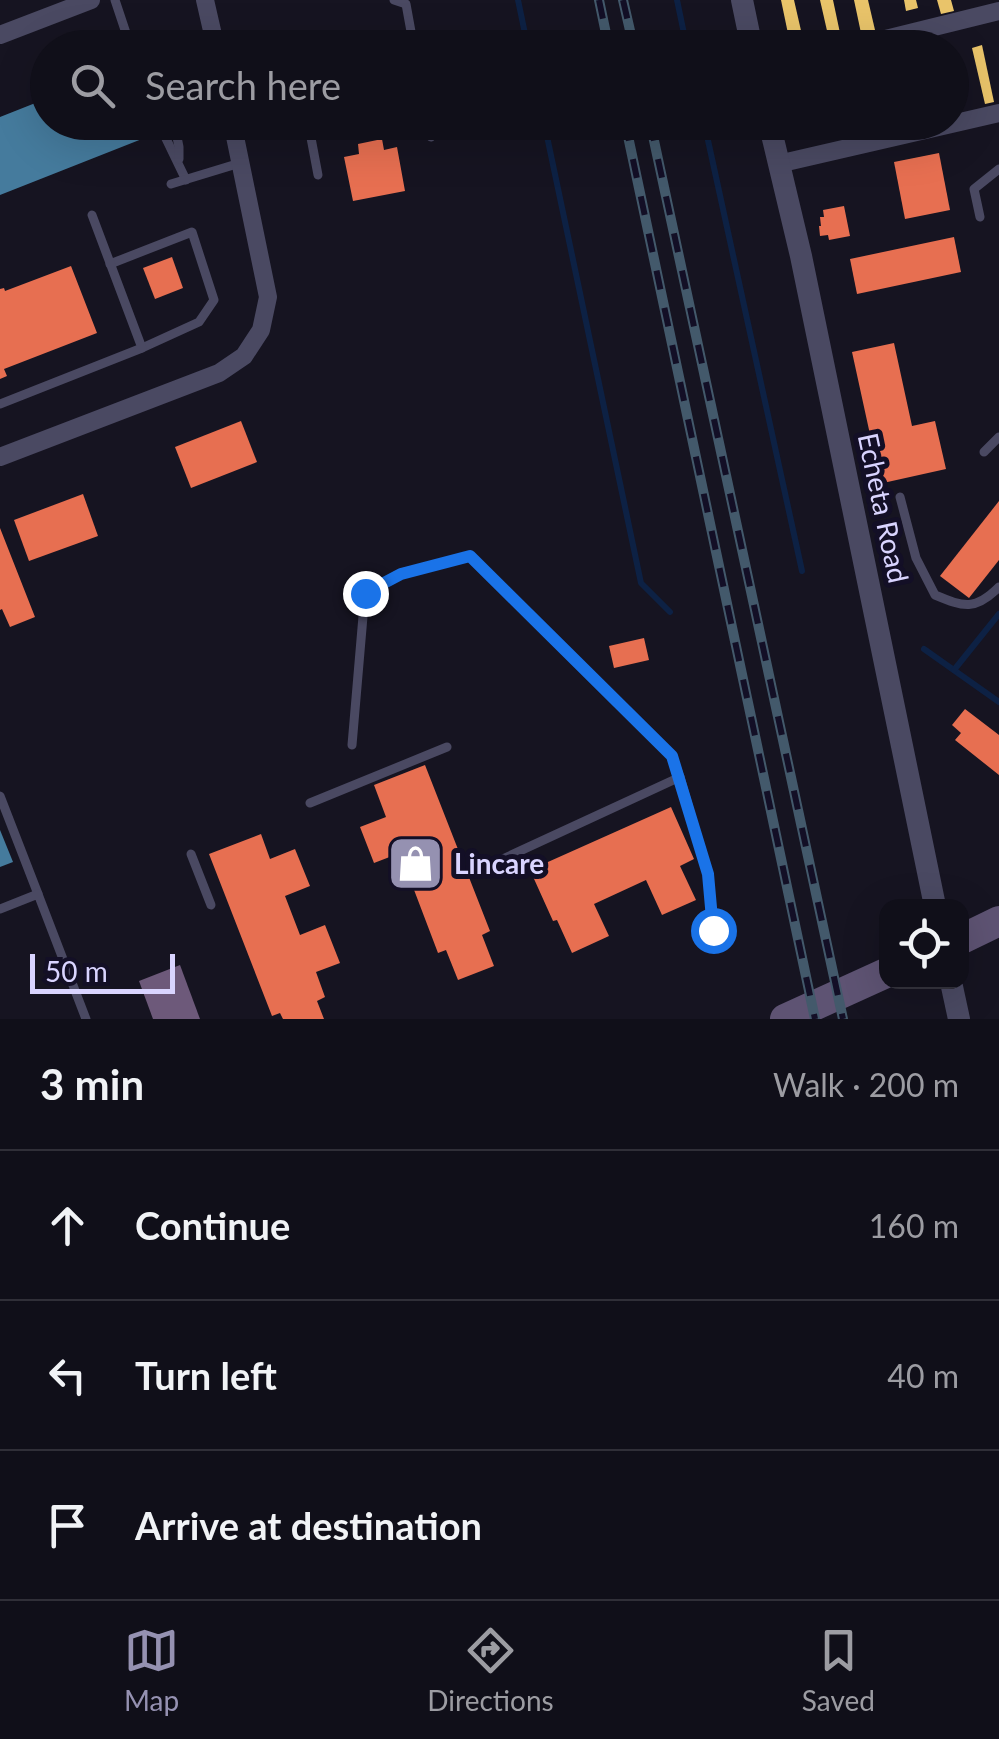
<!DOCTYPE html>
<meta charset="utf-8">
<style>
body{margin:0;font-family:Lato,sans-serif;background:#191822;color:#f1f3f6}
.controls{position:absolute;right:30px;bottom:30px;display:grid;overflow:hidden;border-radius:20px;box-shadow:0 10px 40px #0002}
.controls button{width:90px;height:90px;display:grid;place-items:center;padding:0;border:0;border-bottom:2px solid #302f38;background:#100f19;color:#f1f3f6;font:50px sans-serif}
.scale{position:absolute;left:30px;bottom:25px;width:145px;box-sizing:border-box;padding-left:10px;border:5px solid #d9d4ff;border-top:0;font-size:28px;line-height:35px;white-space:nowrap;color:#d9d4ff;-webkit-text-stroke:8px #130f26;paint-order:stroke}
.stop{position:absolute;width:30px;height:30px;margin:-22px;border:8px solid #1a73e8;border-radius:50%;background:#fff}
.stop.end{background:#1a73e8;border-color:#fff;box-shadow:0 2px 10px #0008}
.list{margin:0;padding:0;list-style:none}
h2{display:flex;justify-content:space-between;align-items:center;height:130px;margin:0;padding:0 40px;font-size:42px}
h2 small{font-size:32px;font-weight:400;color:#9c9ca2}
.list li{display:grid;grid-template-columns:65px 1fr auto;gap:30px;align-items:center;box-sizing:border-box;height:150px;padding:0 40px;border-top:2px solid #302f38}
.list b{display:block;font-size:38px;white-space:nowrap}
.list em{font-size:32px;font-style:normal;color:#9c9ca2}
.icon{flex:none;width:55px;height:55px;fill:none;stroke:currentColor;stroke-width:2;stroke-linecap:round;stroke-linejoin:round}
.map{position:relative;flex:none;width:999px;height:1019px;overflow:hidden}
.search{position:absolute;background:#100f19;box-shadow:0 10px 40px #0002;left:30px;right:30px;top:30px;height:110px;display:flex;align-items:center;gap:25px;box-sizing:border-box;padding:0 35px;border-radius:55px;color:#9c9ca2;font-size:38px}
.sheet{height:580px;background:#100f19}
nav{display:flex;justify-content:space-around;align-items:center;box-sizing:border-box;height:140px;border-top:2px solid #302f38;background:#100f19;font-size:28px;color:#9c9ca2}
nav a{display:grid;justify-items:center;gap:5px}
nav .on{color:#9591b1}
.map>svg:first-child{display:block}
.homes{fill:#e9c46a}
.shops{fill:#e76f51}
.offices{fill:#6d597a}
.public{fill:#457b9d}
.lines{fill:none;stroke-linecap:round;stroke-linejoin:round}
.stream{stroke:#0d2144;stroke-width:6}
.service{stroke:#4a4962;stroke-width:9}
.minor{stroke:#4a4962;stroke-width:18}
.tertiary{stroke:#4a4962;stroke-width:22}
.primary{stroke:#5e5373;stroke-width:30}
.rail-casing{stroke:#43596b;stroke-width:10}
.rail{stroke:#130f26;stroke-width:6;stroke-dasharray:19;stroke-linecap:butt}
.route{stroke:#1a73e8;stroke-width:12}
.labels{text-anchor:middle;stroke-width:10;stroke-linejoin:round;paint-order:stroke}
.street-label{font-size:28px;fill:#d9d4ff;stroke:#130f26}
.poi-label{font-size:28px;font-weight:bold;fill:#d9d4ff;stroke:#130f26;text-anchor:start}
</style>
<div class="map">
<svg width="999" height="1019" viewBox="0 0 999 1019">
<rect width="100%" height="100%" fill="#161421"/>
<!-- homes -->
<g class="homes">
<path d="M781 0H794L805 48H791Z"/>
<path d="M820 0H833L840 33 828 35Z"/>
<path d="M854 0H868L875 30 861 33Z"/>
<path d="M904 0H916L918 8 906 11Z"/>
<path d="M937 0H951L954 11 941 14Z"/>
<path d="M982 45 994 102 985 104 972 48Z"/>
<path d="M952 71 962 106 952 109Z"/>
</g>
<!-- shops -->
<g class="shops">
<path d="M382 139 384 150 397 147 405 191 353 201 344 157 359 154 358 144Z"/>
<path d="M939 153 950 210 905 219 894 162Z"/>
<path d="M844 206 850 236 829 240 828 235 820 236 819 226H821L820 217H824L823 210Z"/>
<path d="M954 237 961 272 857 294 850 259Z"/>
<path d="M172 257 183 288 155 299 143 268Z"/>
<path d="M71 266 97 333 4 369 7 376 0 379V289L4 288 5 291Z"/>
<path d="M894 343 912 426 935 421 946 469 874 485 864 441 871 439 852 352Z"/>
<path d="M241 421 257 462 191 488 175 447Z"/>
<path d="M83 494 98 536 29 561 14 520Z"/>
<path d="M999 501V560L969 598 940 576Z"/>
<path d="M0 528 35 617 10 627 2 609 0 610Z"/>
<path d="M644 638 649 660 614 668 609 646Z"/>
<path d="M965 709 999 735V775L955 740 961 733 952 725Z"/>
<path d="M425 765 490 931 482 935 494 966 458 980 446 950 438 953 400 853 374 863 360 827 386 817 374 785Z"/>
<path d="M671 807 694 859 680 866 696 900 662 915 646 880 594 904 609 936 572 953 557 920 553 921 530 870Z"/>
<path d="M261 834 270 859 295 849 310 886 285 896 300 935 325 925 340 963 316 972 325 997 317 1001 324 1019H283L280 1013 272 1016 209 854Z"/>
</g>
<!-- offices -->
<path class="offices" d="M180 965 200 1019H153L139 981Z"/>
<!-- public -->
<g class="public">
<path d="M48 98V122H141L147 137 0 195V117Z"/>
<path d="M0 830 13 862 0 867Z"/>
</g>
<g class="lines">
<!-- stream -->
<g class="stream">
<path d="M518 0 528 48"/>
<path d="M677 0 687 48"/>
<path d="M544 122 641 583 670 612"/>
<path d="M704 122 802 571"/>
<path d="M924 649 999 702"/>
<path d="M954 670 999 614"/>
</g>
<!-- service -->
<g class="service">
<path d="M115 0 131 48"/>
<path d="M394 0 406 4 414 48"/>
<path d="M158 122 186 180"/>
<path d="M174 122 179 147V159"/>
<path d="M308 122 318 175"/>
<path d="M428 122 431 137"/>
<path d="M171 184 240 163"/>
<path d="M980 217 974 189 999 169"/>
<path d="M110 264 192 232 214 300 199 322 142 348"/>
<path d="M0 404 142 348 92 215"/>
<path d="M984 452 999 437"/>
<path d="M900 497 916 558 935 595C964 607 975 611 999 587"/>
<path d="M352 745 365 593 401 573 470 556 672 756 680 777"/>
<path d="M0 796 38 894"/>
<path d="M310 803 447 747"/>
<path d="M191 854 211 905"/>
<path d="M494 863 680 777 708 875 713 930"/>
<path d="M0 909 38 894 86 1019"/>
</g>
<!-- minor -->
<g class="minor">
<path d="M205 0 216 48"/>
<path d="M0 35 91 0"/>
<path d="M849 48 999 11"/>
<path d="M778 164 999 113"/>
<path d="M0 457 219 373 244 356 261 330 268 297 232 122"/>
</g>
<!-- tertiary -->
<g class="tertiary">
<path d="M742 0 752 48"/>
<path d="M769 122 801 256 935 906"/>
<path d="M951 982 959 1019"/>
</g>
<!-- primary -->
<g class="primary">
<path d="M962 939 999 921"/>
<path d="M785 1019 886 973"/>
</g>
<defs>
<g id="rail">
<path d="M599 0 609 48"/>
<path d="M623 0 634 48"/>
<path d="M625 122 815 1019"/>
<path d="M650 122 843 1019"/>
</g>
</defs>
<!-- rail casing -->
<use href="#rail" class="rail-casing"/>
<!-- rail -->
<use href="#rail" class="rail"/>
</g>
<g class="lines">
<!-- route -->
<path class="route" d="M365 593 401 574 470 556 672 756 708 874 713 930"/>
</g>
<!-- icons -->
<defs>
<symbol id="shop-square" viewBox="-11 -11 22 22"><rect x="-9" y="-9" width="18" height="18" rx="4" fill="#9591b1" stroke="#130f26"/><path d="M-5-2.5h2.3a2.7 3.5 0 0 1 5.4 0H5L5.5 6h-11ZM-1.5-2.5h3a1.5 2.3 0 0 0-3 0Z" fill="#fff"/></symbol>
</defs>
<g fill-rule="evenodd">
<use href="#shop-square" x="384" y="832" width="63" height="63"/>
</g>
<g class="labels">
<!-- street labels -->
<g class="street-label">
<text transform="translate(883 508) rotate(78)" y="10">Echeta Road</text>
</g>
<!-- poi labels -->
<g class="poi-label">
<text x="454" y="874">Lincare</text>
</g>
</g>
</svg>
<div class="controls">
<button><svg class="icon" aria-label="locate" viewBox="0 0 24 24"><circle cx="12" cy="12" r="6"/><path d="M12 2v4M12 18v4M2 12h4M18 12h4"/></svg></button>
</div>
<div class="scale">50 m</div>
<div class="stop" style="left:713px;top:930px"></div>
<div class="stop end" style="left:365px;top:593px"></div>
<div class="search"><svg class="icon" aria-label="search" viewBox="0 0 24 24"><circle cx="10" cy="10" r="6"/><path d="M15 15l6 6"/></svg>Search here</div>
</div>
<section class="sheet">
<h2>3 min<small>Walk · 200 m</small></h2>
<ul class="list">
<li><svg class="icon" aria-label="ahead" viewBox="0 0 24 24"><path d="M12 20V5M6 11l6-6 6 6"/></svg><div><b>Continue</b></div><em>160 m</em></li>
<li><svg class="icon" aria-label="left" viewBox="0 0 24 24"><path d="M17 20v-9H6M10 6l-5 5 5 5"/></svg><div><b>Turn left</b></div><em>40 m</em></li>
<li><svg class="icon" aria-label="arrive" viewBox="0 0 24 24"><path d="M6 21V4h12l-3 4 3 4H6"/></svg><div><b>Arrive at destination</b></div></li>
</ul>
</section>
<nav>
<a class="on"><svg class="icon" aria-label="map" viewBox="0 0 24 24"><path d="M3 6l6-2 6 2 6-2v14l-6 2-6-2-6 2zM9 4v14M15 6v14"/></svg>Map</a>
<a><svg class="icon" aria-label="directions" viewBox="0 0 24 24"><path d="M12 3l9 9-9 9-9-9zM9 14v-3h6M13 9l2 2-2 2"/></svg>Directions</a>
<a><svg class="icon" aria-label="saved" viewBox="0 0 24 24"><path d="M7 4h10v16l-5-4-5 4z"/></svg>Saved</a>
</nav>
